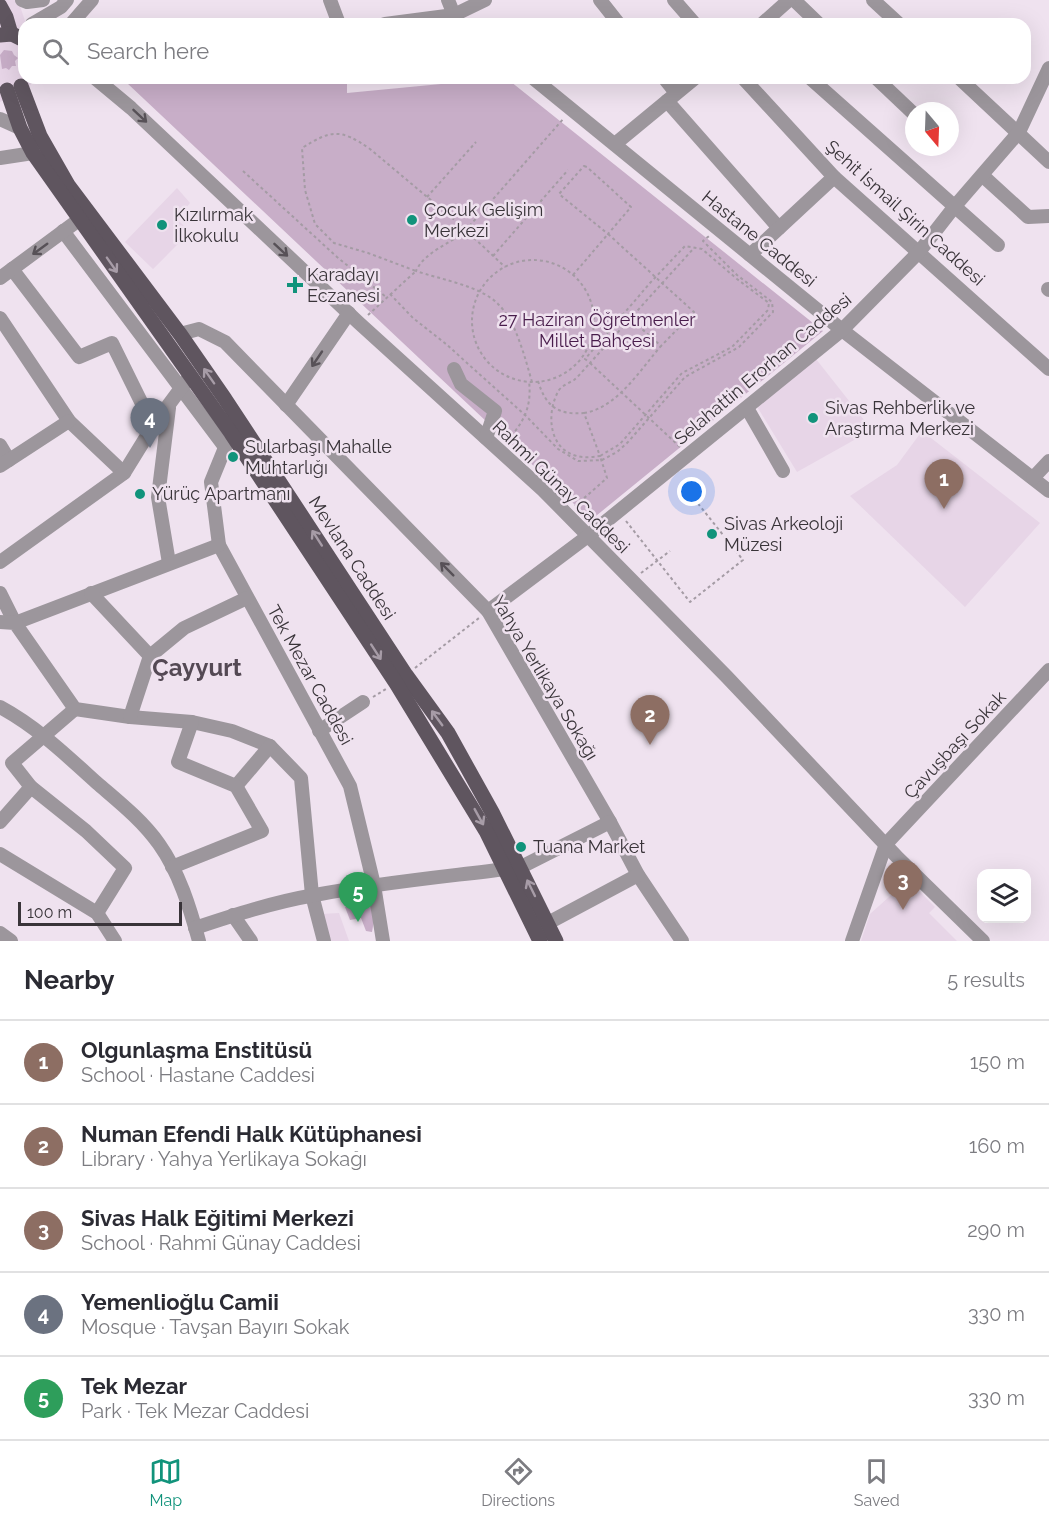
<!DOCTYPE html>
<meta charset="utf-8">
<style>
body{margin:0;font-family:Raleway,sans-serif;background:#f2f2f3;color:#2b2b33}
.controls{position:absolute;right:18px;bottom:18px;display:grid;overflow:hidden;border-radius:12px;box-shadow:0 6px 24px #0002}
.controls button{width:54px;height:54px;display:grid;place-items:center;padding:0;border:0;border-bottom:2px solid #e1e1e2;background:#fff;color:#2b2b33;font:30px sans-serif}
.compass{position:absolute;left:905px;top:102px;width:54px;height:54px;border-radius:50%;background:#fff;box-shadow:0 6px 24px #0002;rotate:161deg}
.scale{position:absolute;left:18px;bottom:15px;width:164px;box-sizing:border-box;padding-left:6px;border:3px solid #393439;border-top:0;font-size:16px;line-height:21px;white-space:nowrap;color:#393439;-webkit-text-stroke:4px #efe2ef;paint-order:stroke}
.you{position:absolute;left:692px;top:492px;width:21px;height:21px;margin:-15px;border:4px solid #fff;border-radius:50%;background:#1a73e8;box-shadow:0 0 0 9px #1a73e833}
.badge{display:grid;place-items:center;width:39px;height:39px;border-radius:50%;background:#11937b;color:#fff;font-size:20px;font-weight:700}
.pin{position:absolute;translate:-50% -50px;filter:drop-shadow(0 2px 3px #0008)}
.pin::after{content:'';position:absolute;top:32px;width:21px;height:18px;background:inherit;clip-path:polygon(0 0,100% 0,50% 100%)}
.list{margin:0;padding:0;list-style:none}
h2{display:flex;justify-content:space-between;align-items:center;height:78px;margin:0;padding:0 24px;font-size:26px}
h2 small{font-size:20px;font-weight:400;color:#7c7c81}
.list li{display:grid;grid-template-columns:39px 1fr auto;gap:18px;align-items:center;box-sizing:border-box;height:84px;padding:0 24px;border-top:2px solid #e1e1e2}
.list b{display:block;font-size:22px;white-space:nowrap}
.list p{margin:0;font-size:20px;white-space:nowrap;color:#7c7c81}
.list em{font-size:20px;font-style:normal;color:#7c7c81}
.icon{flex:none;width:33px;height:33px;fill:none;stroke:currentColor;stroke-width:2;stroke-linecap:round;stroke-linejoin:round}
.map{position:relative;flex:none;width:1049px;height:941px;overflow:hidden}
.search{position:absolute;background:#fff;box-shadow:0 6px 24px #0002;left:18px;right:18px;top:18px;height:66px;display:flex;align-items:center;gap:15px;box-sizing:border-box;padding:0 21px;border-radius:18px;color:#7c7c81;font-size:22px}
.sheet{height:498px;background:#fff}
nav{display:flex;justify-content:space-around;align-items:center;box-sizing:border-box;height:84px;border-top:2px solid #e1e1e2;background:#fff;font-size:16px;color:#7c7c81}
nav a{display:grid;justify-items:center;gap:3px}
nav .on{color:#11937b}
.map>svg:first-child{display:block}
.built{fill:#e7d5e7}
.green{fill:#c8aec8}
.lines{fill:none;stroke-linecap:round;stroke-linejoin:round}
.path{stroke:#a49ba4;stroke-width:2;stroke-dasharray:3 3;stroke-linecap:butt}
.minor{stroke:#9c969c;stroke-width:14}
.major{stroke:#5f555f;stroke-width:15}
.oneway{stroke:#575157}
.oneway2{stroke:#a79ca7}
.poi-dot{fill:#11937b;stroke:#efe2ef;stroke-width:2}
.labels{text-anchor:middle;stroke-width:5;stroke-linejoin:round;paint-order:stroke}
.poi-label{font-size:18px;fill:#393439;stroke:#efe2ef;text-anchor:start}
.street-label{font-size:18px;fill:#393439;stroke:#efe2ef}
.park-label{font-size:18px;fill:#481c4b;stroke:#efe2ef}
.district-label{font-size:24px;font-weight:bold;fill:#544954;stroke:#efe2ef}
</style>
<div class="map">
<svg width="1049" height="941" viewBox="0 0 1049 941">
<rect width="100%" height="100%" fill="#efe2ef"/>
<!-- built -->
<g class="built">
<path d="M0 0H18L26 24H24V78H34L29 88 0 102Z"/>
<path d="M177 188 190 203 177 219 190 232 153 269 125 242Z"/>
<path d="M816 359 872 430 797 472 756 405Z"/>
<path d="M922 431 1040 523 965 607 850 496 897 465Z"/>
<path d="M908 880 935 907 929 913 957 941H861L870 914Z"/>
<path d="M339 913 349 941H328L321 914Z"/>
</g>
<!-- green -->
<g class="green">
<path d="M4 50 12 51 14 55 18 58 15 61 16 66H12L9 70 6 68 2 69 0 55Z"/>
<path d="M130 78H347V93L441 84 440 78H506L823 331 591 520 127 83Z"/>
<path d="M367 897C374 909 375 918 372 932L366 931 361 918 350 920 345 907Z"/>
</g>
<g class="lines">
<!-- path -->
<g class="path">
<path d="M584 166 587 167 631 207 608 234 559 194Z"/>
<path d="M243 171 337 257 386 297"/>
<path d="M427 197 476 142"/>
<path d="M493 256 568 170"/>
<circle cx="533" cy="321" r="61"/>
<path d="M573 275 608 234 694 312 661 346"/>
<path d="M390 294 413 318 446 344 526 416 558 449 578 461 602 460 617 452 628 442 685 377 739 347 773 312 772 302 737 275 703 241 709 236"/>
<path d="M368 315 416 271 368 253 334 243 315 224 305 190 302 148C331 130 340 128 370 149L457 222 505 267"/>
<path d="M538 381C546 407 558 415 584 413L600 456C593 457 584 458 577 456 548 449 546 412 559 390 563 385 569 383 574 380 580 375 585 368 590 363L680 447"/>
<path d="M532 382C525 358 516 321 498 304 481 286 439 279 416 271 425 251 451 244 466 230L564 118"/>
<path d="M584 413C617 408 640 370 661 346L625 314"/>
<path d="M507 440C524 423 532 406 529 381"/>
<path d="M575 506 607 478 600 456 620 444 682 373 732 347 768 310 769 303 737 279 702 249 685 246 650 283 585 359 590 363 694 248"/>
<path d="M626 521 690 602 743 560 696 501"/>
<path d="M641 573 670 551"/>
<path d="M415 668 479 618"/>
<path d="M373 697 386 689"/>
</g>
<!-- minor -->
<g class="minor">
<path d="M22 0 27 2 43 0"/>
<path d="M330 0 339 24"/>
<path d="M448 0 454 15"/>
<path d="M600 0 619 24"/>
<path d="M674 0 695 24"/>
<path d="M794 0 819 24"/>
<path d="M873 0 899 24"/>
<path d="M32 24 61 7 67 0"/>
<path d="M71 24 92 0"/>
<path d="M385 24 454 15 485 0"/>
<path d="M762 24 789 0"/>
<path d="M95 78 131 108 359 323 543 490 727 677 898 858 983 941"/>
<path d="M533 78 842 330 1049 491"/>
<path d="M664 78 676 93"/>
<path d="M743 78 834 177 1049 369"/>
<path d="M810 78 998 245"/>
<path d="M876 78 914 114"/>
<path d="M959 78 1049 162"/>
<path d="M667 101 779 228"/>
<path d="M0 119 20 128"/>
<path d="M615 144 695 78"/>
<path d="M0 158 33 153"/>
<path d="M983 176 1028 217 1049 216"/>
<path d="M63 231 225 447"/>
<path d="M750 255 834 177"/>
<path d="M12 269 79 357 112 343 153 426"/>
<path d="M0 278 80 219"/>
<path d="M1048 289 1049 290"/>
<path d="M0 318 69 421 124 473"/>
<path d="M180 334 199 329 225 342 488 611 610 822 638 875 682 941"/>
<path d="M454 369 461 384 495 411 486 438"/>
<path d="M286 405 349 313"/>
<path d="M169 408 158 497 169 563"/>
<path d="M747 408 783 471"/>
<path d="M231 433 211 482 219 545 350 786 374 885 383 941"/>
<path d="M0 445 9 460"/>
<path d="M0 466 69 421"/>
<path d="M1033 478 1049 461"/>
<path d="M0 562 124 473 153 426 190 376"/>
<path d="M0 593 15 623 219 545"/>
<path d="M91 593 150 656"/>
<path d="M488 611 588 536 842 330 919 252 955 206 1019 132 1049 68"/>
<path d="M0 622 15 623 75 709 130 717 192 722 232 731 270 746 301 778 312 895 324 941"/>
<path d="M0 707C37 727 66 755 97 783 119 802 142 820 159 844 179 872 190 908 199 941"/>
<path d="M75 709 12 763 31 787 86 831 125 868 97 913"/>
<path d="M130 717 150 656 184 628 247 598"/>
<path d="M319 731 363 702"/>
<path d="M236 786 270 746"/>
<path d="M0 822 31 787"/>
<path d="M0 854 97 913 115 941"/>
<path d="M172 867 262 831 236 786 178 762 192 722"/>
<path d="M521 867 610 822"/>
<path d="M233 915 251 941"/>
<path d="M548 923 638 875"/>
<path d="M195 928C234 915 274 902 315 895 378 883 442 877 506 869"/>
<path d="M0 933 11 941"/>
<path d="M852 941 886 844 1049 670"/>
</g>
<!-- major -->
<g class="major">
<path d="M0 6 6 17 11 34"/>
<path d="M0 35 12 34 24 40"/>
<path d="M21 86 40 136 68 185 180 334 225 399 406 675 448 733 493 814 556 941"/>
<path d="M7 90 20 128 33 153 231 433 396 683 486 831 540 941"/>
</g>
</g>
<!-- one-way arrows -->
<defs><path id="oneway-shaft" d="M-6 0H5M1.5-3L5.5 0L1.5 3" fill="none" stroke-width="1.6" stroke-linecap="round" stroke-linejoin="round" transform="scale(1.5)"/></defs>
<g class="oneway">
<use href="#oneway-shaft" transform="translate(140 116) rotate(43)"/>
<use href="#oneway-shaft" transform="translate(40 249) rotate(144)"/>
<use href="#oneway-shaft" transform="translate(281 250) rotate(43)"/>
<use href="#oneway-shaft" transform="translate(317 359) rotate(124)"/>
<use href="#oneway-shaft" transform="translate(447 569) rotate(-135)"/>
</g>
<g class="oneway2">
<use href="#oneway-shaft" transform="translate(112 265) rotate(55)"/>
<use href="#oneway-shaft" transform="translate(209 376) rotate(-125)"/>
<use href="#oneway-shaft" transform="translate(317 538) rotate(-123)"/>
<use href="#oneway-shaft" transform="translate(376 652) rotate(57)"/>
<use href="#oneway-shaft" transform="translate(437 718) rotate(-126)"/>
<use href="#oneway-shaft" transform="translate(479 817) rotate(61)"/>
<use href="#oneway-shaft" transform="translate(531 888) rotate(-116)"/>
</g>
<!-- markers -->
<g class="poi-dot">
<circle cx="412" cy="220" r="6"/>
<circle cx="162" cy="225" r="6"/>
<path d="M292 276h6v6h6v6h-6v6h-6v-6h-6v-6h6z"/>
<circle cx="813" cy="418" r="6"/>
<circle cx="233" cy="457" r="6"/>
<circle cx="140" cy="494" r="6"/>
<circle cx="712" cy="534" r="6"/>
<circle cx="521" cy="847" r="6"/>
</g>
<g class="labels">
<!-- poi labels -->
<g class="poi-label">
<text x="424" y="216">Çocuk Gelişim<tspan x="424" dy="21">Merkezi</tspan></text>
<text x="174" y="221">Kızılırmak<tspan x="174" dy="21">İlkokulu</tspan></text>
<text x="307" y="281">Karadayı<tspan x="307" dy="21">Eczanesi</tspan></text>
<text x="825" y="414">Sivas Rehberlik ve<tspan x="825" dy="21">Araştırma Merkezi</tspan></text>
<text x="245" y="453">Sularbaşı Mahalle<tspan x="245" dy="21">Muhtarlığı</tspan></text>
<text x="152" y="500">Yürüç Apartmanı</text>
<text x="724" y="530">Sivas Arkeoloji<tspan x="724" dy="21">Müzesi</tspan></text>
<text x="533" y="853">Tuana Market</text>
</g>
<!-- street labels -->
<g class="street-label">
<text transform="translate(905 213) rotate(42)" y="6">Şehit İsmail Şirin Caddesi</text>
<text transform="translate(759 239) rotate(39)" y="6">Hastane Caddesi</text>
<text transform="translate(763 369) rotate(-40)" y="6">Selahattin Erorhan Caddesi</text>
<text transform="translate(561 487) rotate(44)" y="6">Rahmi Günay Caddesi</text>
<text transform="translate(352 558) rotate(57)" y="6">Mevlana Caddesi</text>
<text transform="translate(310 675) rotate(61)" y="6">Tek Mezar Caddesi</text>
<text transform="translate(545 678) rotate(59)" y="6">Yahya Yerlikaya Sokağı</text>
<text transform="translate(955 745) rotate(-47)" y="6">Çavuşbaşı Sokak</text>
</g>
<!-- park labels -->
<g class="park-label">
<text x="597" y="326">27 Haziran Öğretmenler<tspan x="597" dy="21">Millet Bahçesi</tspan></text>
</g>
<!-- district labels -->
<g class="district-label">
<text x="197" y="676">Çayyurt</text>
</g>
</g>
</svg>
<div class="controls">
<button><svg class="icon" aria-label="layers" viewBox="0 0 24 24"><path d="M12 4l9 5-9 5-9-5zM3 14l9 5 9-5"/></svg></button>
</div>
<svg class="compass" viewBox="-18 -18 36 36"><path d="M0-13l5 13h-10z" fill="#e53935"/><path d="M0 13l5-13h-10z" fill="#7c7c81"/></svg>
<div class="scale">100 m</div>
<div class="you"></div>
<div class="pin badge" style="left:944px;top:509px;background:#8d6e63">1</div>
<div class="pin badge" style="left:650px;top:745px;background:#8d6e63">2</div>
<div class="pin badge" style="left:903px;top:910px;background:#8d6e63">3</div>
<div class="pin badge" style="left:150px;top:448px;background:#6b7280">4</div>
<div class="pin badge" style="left:358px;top:922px;background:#2e9e5b">5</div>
<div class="search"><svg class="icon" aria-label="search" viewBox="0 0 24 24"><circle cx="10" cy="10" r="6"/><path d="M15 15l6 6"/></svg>Search here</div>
</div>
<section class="sheet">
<h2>Nearby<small>5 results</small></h2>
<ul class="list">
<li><span class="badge" style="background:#8d6e63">1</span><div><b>Olgunlaşma Enstitüsü</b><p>School · Hastane Caddesi</p></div><em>150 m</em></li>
<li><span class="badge" style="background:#8d6e63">2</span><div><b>Numan Efendi Halk Kütüphanesi</b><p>Library · Yahya Yerlikaya Sokağı</p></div><em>160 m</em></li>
<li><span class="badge" style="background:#8d6e63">3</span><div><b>Sivas Halk Eğitimi Merkezi</b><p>School · Rahmi Günay Caddesi</p></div><em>290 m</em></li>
<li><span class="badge" style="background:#6b7280">4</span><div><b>Yemenlioğlu Camii</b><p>Mosque · Tavşan Bayırı Sokak</p></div><em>330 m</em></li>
<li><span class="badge" style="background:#2e9e5b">5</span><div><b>Tek Mezar</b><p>Park · Tek Mezar Caddesi</p></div><em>330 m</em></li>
</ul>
</section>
<nav>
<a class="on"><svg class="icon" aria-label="map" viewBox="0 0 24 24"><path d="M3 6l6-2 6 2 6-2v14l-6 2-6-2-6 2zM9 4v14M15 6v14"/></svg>Map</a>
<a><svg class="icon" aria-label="directions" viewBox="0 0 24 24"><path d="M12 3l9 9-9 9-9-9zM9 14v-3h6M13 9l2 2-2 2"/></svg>Directions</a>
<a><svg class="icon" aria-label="saved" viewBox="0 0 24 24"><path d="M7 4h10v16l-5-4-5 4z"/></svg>Saved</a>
</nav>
